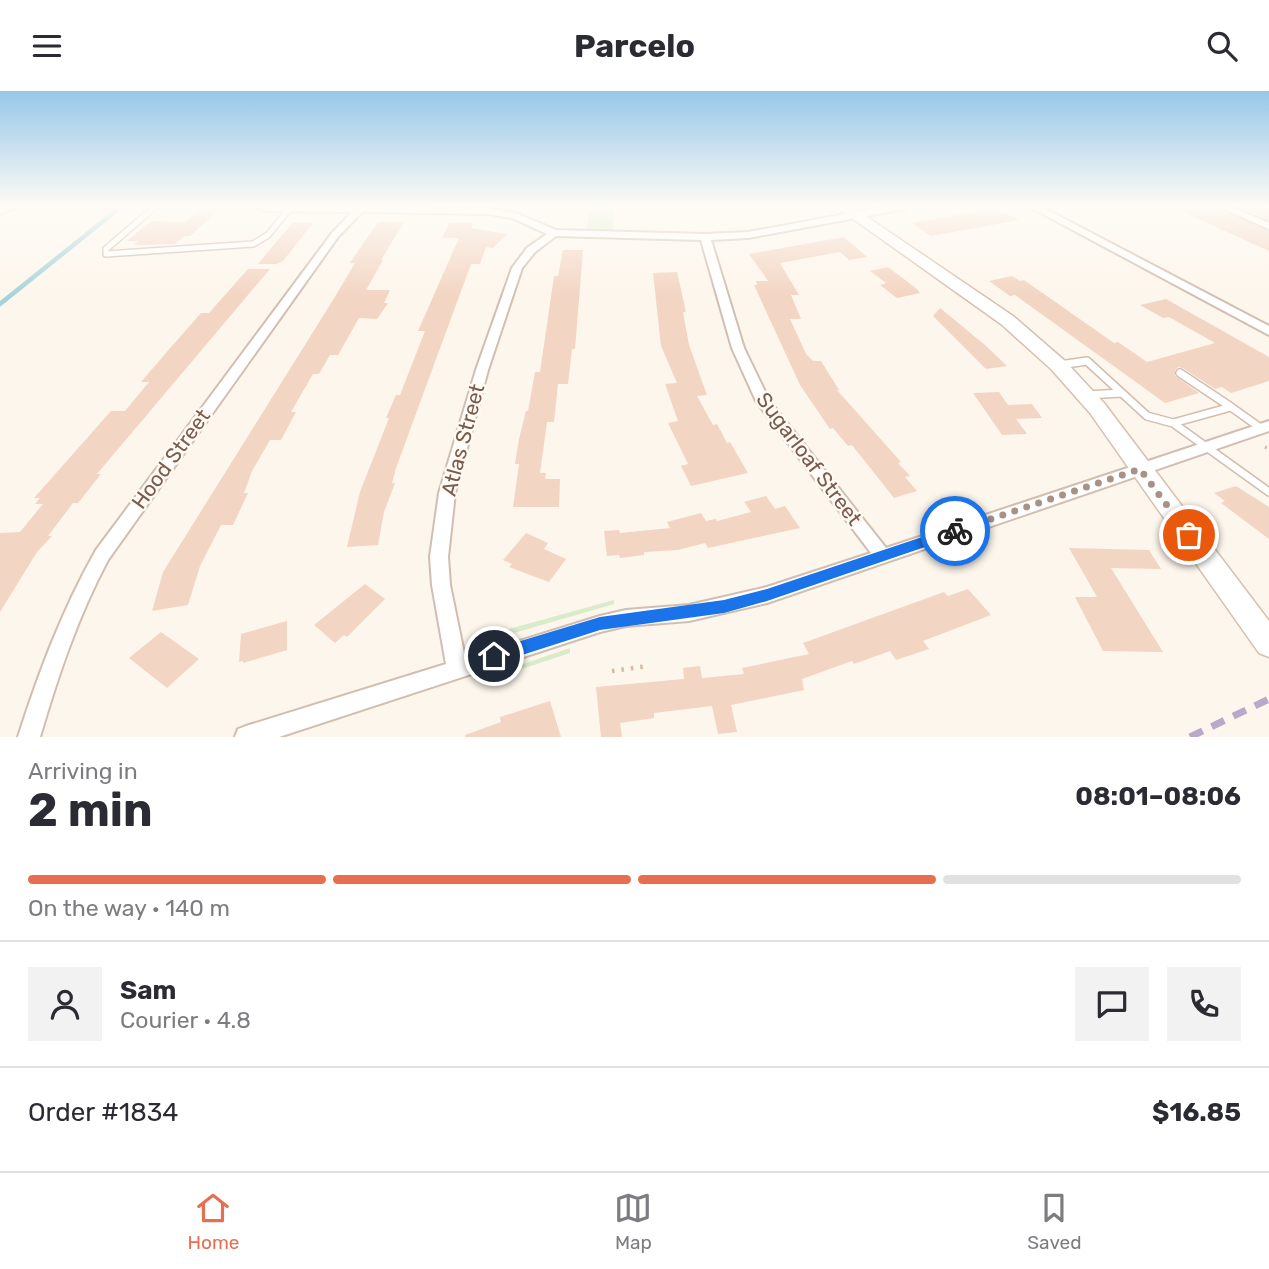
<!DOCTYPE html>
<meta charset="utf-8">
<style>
:root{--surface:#fff;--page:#f2f2f3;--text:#2b2b33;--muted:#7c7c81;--line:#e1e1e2;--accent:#e76f51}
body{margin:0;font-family:Rubik,sans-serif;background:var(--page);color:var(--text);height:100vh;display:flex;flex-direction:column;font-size:26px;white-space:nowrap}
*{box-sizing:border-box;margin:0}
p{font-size:23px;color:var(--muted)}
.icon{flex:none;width:38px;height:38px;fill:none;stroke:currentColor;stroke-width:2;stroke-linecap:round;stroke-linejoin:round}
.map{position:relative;height:646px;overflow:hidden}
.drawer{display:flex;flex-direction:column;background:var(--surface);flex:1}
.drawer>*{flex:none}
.pin{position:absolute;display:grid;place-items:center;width:60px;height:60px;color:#fff;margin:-30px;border:4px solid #fff;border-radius:50%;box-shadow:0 2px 7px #0007}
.courier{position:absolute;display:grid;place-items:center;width:70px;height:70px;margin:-35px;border:5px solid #1a73e8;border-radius:50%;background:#fff;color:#222;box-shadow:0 2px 9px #0007}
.head em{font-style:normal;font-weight:700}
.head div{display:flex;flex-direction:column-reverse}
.head{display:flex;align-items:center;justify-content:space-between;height:119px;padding:0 28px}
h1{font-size:46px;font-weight:700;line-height:52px}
.bar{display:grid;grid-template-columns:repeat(4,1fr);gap:10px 7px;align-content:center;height:84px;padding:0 28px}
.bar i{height:9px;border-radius:5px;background:var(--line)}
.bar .on{background:var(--accent)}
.bar p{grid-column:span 4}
.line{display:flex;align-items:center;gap:18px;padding:0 28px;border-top:2px solid var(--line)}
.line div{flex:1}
.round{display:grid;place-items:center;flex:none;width:74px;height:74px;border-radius:0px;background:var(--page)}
header{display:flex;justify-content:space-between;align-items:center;height:91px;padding:0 28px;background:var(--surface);font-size:32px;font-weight:700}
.tabs{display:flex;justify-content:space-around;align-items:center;height:98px;border-top:2px solid var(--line);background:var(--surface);font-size:19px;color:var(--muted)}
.tabs a{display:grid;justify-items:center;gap:4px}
.tabs .on{color:var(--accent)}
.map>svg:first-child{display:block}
</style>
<header><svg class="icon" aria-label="menu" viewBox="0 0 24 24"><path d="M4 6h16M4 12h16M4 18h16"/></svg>Parcelo<svg class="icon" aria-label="search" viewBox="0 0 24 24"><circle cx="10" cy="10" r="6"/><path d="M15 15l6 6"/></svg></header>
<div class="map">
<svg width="1269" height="646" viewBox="0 0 1269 646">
<rect width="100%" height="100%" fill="#fdf6ec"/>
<path fill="#d8ecc9" d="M 590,115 L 614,115 L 613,142 L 586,142 Z
M 614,509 L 614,513 L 493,548 L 483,548 L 484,545 Z
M 570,557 L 570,562 L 482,591 L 481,587 Z"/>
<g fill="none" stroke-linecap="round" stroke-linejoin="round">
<path stroke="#a5d3da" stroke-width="4.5" d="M 0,213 L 122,115"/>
</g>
<path fill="#f3d5c3" d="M 203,115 L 218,115 L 220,118 L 190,145 L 184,145 L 175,153 L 134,154 L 139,150 L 127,150 L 151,130 L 185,131 Z
M 1170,115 L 1214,115 L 1269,140 L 1269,160 Z
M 1236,115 L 1269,115 L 1269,129 Z
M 996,117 L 1019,129 L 931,145 L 912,132 Z
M 378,131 L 404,131 L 381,169 L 383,169 L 366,199 L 390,199 L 384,212 L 388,212 L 377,228 L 359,227 L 338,264 L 330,264 L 319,283 L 313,283 L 291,321 L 296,321 L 281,349 L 270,349 L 252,380 L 244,402 L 248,402 L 233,434 L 221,434 L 200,475 L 188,514 L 152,520 L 163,481 L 333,209 L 355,172 L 350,172 Z
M 292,132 L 313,132 L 283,170 L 277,173 L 258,173 Z
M 449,132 L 473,132 L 471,137 L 507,143 L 493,157 L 486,156 L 480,173 L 471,173 L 396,377 L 392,392 L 395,392 L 384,421 L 378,454 L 347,456 L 360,401 L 389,327 L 386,327 L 396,304 L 400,304 L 425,240 L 418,240 L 459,147 L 442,147 Z
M 844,146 L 867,166 L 849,169 L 840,161 L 780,172 L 799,204 L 791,204 L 801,228 L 790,228 L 806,263 L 813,270 L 821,270 L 839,299 L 837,299 L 901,371 L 898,372 L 910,385 L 905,386 L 917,400 L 894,407 L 852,354 L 848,355 L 833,337 L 830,338 L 800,294 L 754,194 L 757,194 L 756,190 L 768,190 L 749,163 Z
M 563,159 L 583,159 L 575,258 L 572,258 L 568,293 L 558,293 L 554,331 L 547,331 L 540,382 L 546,382 L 545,388 L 560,388 L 559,416 L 513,416 L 519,373 L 515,373 L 519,348 L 526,320 L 528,320 L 535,281 L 540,281 L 554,185 L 558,185 Z
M 888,176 L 917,198 L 920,202 L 897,207 L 880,194 L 886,192 L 870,180 Z
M 248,178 L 270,178 L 97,383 L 101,383 L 78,412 L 73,412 L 48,445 L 52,445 L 37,461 L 0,521 L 0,442 L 20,441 L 43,413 L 35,413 L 40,407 L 34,407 L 111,320 L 125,320 L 149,291 L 141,291 L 165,263 L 201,222 L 209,222 Z
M 677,181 L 686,221 L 683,221 L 689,254 L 707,304 L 697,305 L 713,334 L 717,333 L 727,352 L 730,351 L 748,382 L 691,395 L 681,375 L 688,373 L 668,332 L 678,330 L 665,293 L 677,292 L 661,255 L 653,182 Z
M 1012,185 L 1020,190 L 1024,189 L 1114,252 L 1118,251 L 1147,271 L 1215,252 L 1169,226 L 1163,227 L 1140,214 L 1166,208 L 1269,266 L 1269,290 L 1231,302 L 1222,296 L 1215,298 L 1183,277 L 1178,276 L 1175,279 L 1175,285 L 1199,302 L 1165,312 L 1015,204 L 1010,205 L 989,190 Z
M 940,217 L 985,254 L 1007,275 L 986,278 L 933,225 Z
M 999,301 L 1008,314 L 1032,313 L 1042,327 L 1016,328 L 1027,343 L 1002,344 L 973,302 Z
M 1236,395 L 1269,416 L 1269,448 L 1221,412 L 1225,410 L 1214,402 Z
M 766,405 L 775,418 L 785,415 L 800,437 L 708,457 L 705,452 L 678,459 L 644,461 L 644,464 L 620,467 L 619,464 L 607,465 L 604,440 L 619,439 L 620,442 L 670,437 L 667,431 L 701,422 L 706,430 L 716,428 L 717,430 L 751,421 L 744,411 Z
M 526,442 L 548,452 L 544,458 L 566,468 L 549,491 L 509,476 L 512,473 L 503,469 Z
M 1069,457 L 1149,459 L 1161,478 L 1111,477 L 1163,561 L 1103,560 L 1075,506 L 1097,506 Z
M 365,493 L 385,508 L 347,546 L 344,544 L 335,552 L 314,534 Z
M 968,498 L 991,524 L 923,550 L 929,558 L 896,569 L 890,560 L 854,573 L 852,570 L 802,588 L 804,599 L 731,614 L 737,641 L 718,643 L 712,615 L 654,622 L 654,627 L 620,632 L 622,646 L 601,646 L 596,596 L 684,588 L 683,577 L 700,575 L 702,587 L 744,583 L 742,577 L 809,563 L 803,552 L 944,501 L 948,505 Z
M 287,530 L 287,559 L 243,572 L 243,570 L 239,571 L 241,543 Z
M 161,541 L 199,568 L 167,597 L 129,567 Z
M 550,610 L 561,646 L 465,646 L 465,644 L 501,631 L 500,626 Z"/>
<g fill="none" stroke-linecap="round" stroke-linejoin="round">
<defs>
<path id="lane-far1" d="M 156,115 L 106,158 L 106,163 L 253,153 L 268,144 L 290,117"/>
<path id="lane" d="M 1059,274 L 1087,270 L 1147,325 L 1173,332 L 1231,316 L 1180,282
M 1087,304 L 1121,302
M 1231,316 L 1262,338
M 1173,332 L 1269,401"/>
<path id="street" d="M 6,115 L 20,115 L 0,123 L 0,117 Z
M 261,115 L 488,117 L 518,123 L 556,139 L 705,143 L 748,141 L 889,115 L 909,115 L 904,118 L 748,147 L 711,149 L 744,257 L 769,309 L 886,457 L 1269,330 L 1269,340 L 767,512 L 689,530 L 626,535 L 600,541 L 279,646 L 235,646 L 238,638 L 246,635 L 446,573 L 432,494 L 430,466 L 439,402 L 476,279 L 512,177 L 527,157 L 547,143 L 512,127 L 488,123 L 362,121 L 338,146 L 108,469 C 78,525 58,585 40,646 L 18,646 C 39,581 62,519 96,459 L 332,142 L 352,121 L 264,120 L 259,117 ZM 556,145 L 701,149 L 732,257 L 756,310 L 871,462 L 767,496 L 689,514 L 626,519 L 600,525 L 465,567 L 450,494 L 448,466 L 455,402 L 488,279 L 522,177 L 535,161 Z
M 1028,115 L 1040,115 L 1269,235 L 1269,244 Z
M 1216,115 L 1229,115 L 1269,132 L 1269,138 Z"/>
<path id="secondary" d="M 835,115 L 851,115 L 1013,225 L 1065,270 L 1104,312 L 1269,530 L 1269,566 L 1259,562 L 1090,322 L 1051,278 L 1001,233 Z"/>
</defs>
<use href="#lane-far1" stroke="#d1beb0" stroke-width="8"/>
<use href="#lane" stroke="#d1beb0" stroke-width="10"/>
<use href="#street" stroke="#d1beb0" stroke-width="4"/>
<use href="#secondary" stroke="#d6c0b0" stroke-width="3"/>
<path stroke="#d9b8a5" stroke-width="2.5" stroke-dasharray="2 4.5" stroke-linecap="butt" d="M 802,116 L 817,115"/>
<path stroke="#d9b8a5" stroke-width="3.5" stroke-dasharray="2 5" stroke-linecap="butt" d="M 1265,356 L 1269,358"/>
<path stroke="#d9b8a5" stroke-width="4.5" stroke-dasharray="2.5 7" stroke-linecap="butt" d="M 612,580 L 648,575"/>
<use href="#lane-far1" stroke="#fff" stroke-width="5"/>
<use href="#lane" stroke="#fff" stroke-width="7"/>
<use href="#street" fill="#fff" fill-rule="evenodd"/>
<use href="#secondary" fill="#fff" fill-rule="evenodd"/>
<path stroke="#b9a8c9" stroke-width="7" stroke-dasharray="14 10" stroke-linecap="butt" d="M 1190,646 L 1269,608"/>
</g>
<linearGradient id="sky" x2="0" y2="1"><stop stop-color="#97c7e8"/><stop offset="0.56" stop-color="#fefbf6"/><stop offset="1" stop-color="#fefbf6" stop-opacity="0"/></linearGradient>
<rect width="1269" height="205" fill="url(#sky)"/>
<path fill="#1a73e8" d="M 955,435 L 960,437 L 960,444 L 767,510 L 724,522 L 600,539 L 494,573 L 489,570 L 486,565 L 489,560 L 494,558 L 600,526 L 724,509 L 767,498 Z"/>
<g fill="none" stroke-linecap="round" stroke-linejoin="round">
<path stroke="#a89285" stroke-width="7" stroke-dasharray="0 12.6" d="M 955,440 L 1140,378 L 1189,444"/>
</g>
<g text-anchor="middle" stroke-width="5" stroke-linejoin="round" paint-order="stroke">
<g font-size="21" fill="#7a5c4d" stroke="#fffaf3">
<text transform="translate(463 349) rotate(-75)" y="7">Atlas Street</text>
<text transform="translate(171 368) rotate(-54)" y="7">Hood Street</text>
<text transform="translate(809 368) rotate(53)" y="7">Sugarloaf Street</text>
</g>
</g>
</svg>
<div class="pin" style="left:1189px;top:444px;background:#ea580c"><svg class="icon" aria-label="bag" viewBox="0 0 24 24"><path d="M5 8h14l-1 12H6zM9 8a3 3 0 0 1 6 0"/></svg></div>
<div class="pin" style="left:494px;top:565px;background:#1f2937"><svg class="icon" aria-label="home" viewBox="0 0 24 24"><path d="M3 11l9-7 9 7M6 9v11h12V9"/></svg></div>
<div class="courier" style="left:955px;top:440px"><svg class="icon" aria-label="bike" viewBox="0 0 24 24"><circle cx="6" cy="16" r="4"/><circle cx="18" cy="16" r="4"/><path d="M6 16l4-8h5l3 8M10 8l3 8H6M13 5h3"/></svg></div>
</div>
<section class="drawer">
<div class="head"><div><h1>2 min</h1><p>Arriving in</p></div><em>08:01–08:06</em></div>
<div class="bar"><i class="on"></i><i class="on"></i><i class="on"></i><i></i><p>On the way · 140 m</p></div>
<div class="line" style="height:126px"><a class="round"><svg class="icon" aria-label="person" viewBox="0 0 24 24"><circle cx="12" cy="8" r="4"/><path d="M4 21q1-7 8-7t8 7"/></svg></a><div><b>Sam</b><p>Courier · 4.8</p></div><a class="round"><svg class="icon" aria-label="chat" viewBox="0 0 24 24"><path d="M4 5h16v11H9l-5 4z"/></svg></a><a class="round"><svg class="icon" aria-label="phone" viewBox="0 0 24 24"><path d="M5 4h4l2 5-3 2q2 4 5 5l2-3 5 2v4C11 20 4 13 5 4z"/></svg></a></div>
<div class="line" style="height:91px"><div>Order #1834</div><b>$16.85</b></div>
</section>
<nav class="tabs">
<a class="on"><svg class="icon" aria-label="home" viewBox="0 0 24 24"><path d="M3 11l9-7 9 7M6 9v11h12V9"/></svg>Home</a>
<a><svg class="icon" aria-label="map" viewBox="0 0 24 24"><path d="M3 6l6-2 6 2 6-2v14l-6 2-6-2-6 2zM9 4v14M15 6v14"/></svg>Map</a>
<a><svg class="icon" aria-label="saved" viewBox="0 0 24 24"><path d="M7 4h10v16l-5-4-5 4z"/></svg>Saved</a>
</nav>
